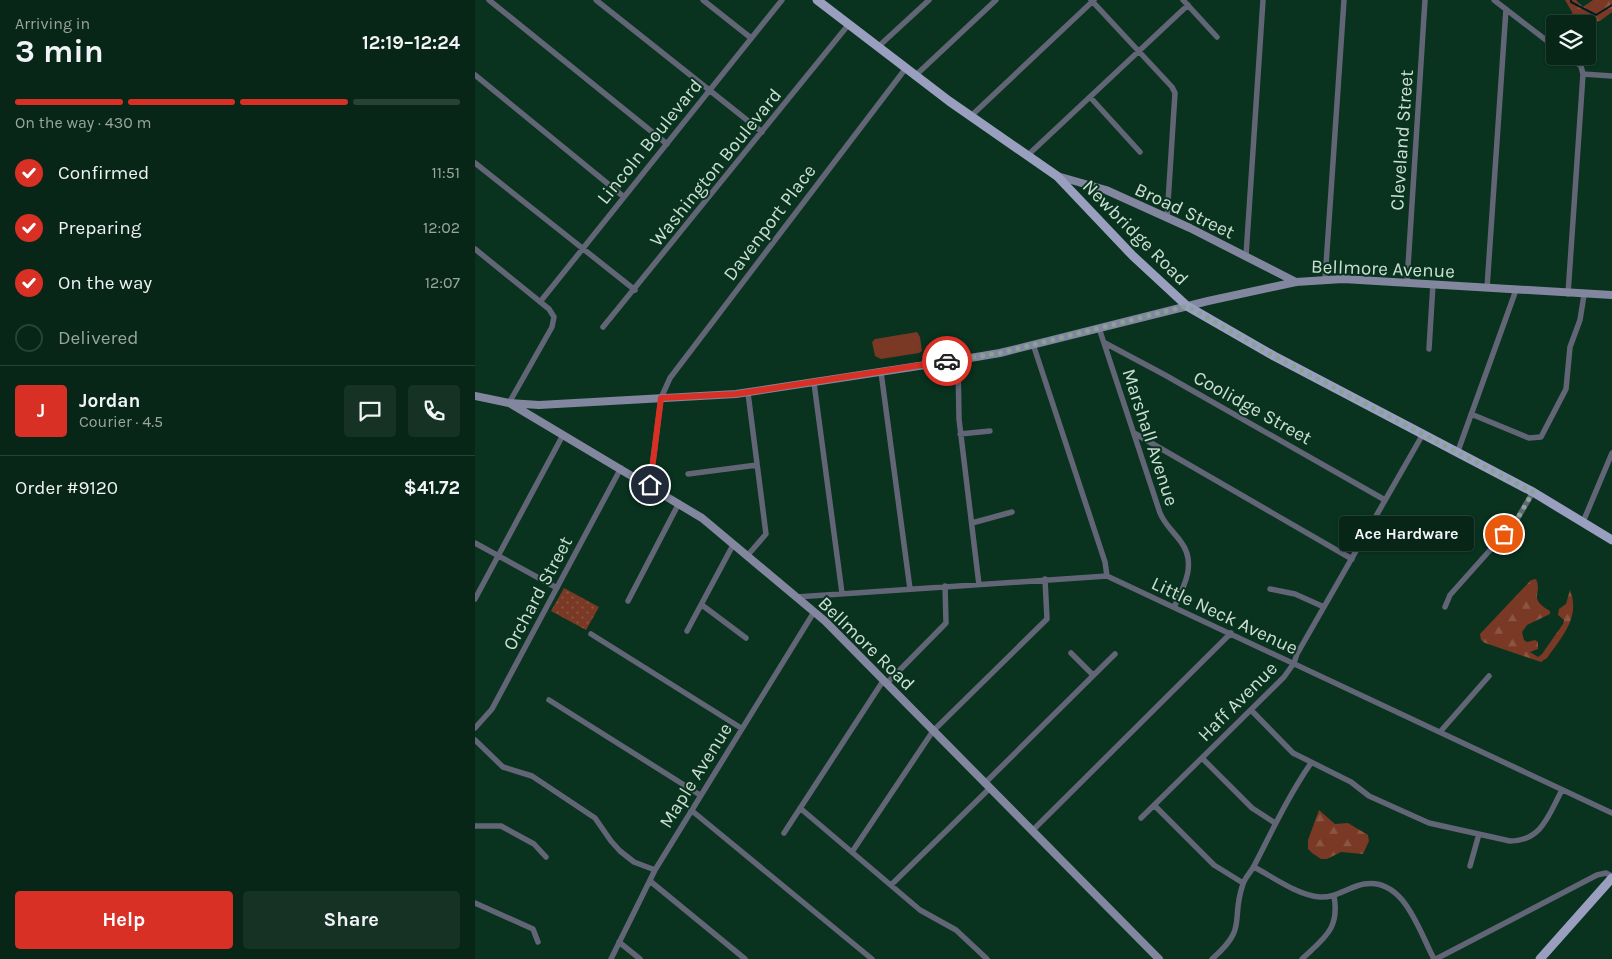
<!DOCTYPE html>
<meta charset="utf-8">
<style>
:root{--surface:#072617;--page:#153224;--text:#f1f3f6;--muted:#98a5a1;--line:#284336;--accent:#d93025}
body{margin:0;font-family:Karla,sans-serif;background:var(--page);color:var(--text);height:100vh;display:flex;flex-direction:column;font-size:19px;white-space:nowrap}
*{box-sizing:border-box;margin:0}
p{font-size:16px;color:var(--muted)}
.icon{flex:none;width:28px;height:28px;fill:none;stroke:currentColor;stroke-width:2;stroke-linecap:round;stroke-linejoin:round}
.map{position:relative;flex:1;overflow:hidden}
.sheet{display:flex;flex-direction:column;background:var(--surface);width:475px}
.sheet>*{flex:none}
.buttons{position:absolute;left:1071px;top:15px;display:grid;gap:10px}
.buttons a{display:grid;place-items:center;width:50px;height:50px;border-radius:5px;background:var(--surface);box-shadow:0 1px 4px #0004,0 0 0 1px var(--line);font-size:25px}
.pin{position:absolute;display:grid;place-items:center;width:42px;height:42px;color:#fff;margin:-21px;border:2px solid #fff;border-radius:50%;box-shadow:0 1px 5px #0007}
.courier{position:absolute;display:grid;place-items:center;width:50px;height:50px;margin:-25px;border:4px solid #d93025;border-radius:50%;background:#fff;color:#222;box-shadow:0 1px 6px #0007}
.bubble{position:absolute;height:35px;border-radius:5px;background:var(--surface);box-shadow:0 1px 4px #0004,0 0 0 1px var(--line);font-size:16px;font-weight:700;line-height:35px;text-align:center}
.headline em{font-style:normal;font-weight:700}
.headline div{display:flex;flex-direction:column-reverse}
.headline{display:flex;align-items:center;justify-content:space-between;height:85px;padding:0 15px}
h1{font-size:32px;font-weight:700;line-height:38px}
.bar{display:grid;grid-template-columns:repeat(4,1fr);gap:8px 5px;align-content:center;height:60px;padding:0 15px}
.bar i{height:6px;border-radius:4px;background:var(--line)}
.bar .active{background:var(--accent)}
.bar p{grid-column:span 4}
.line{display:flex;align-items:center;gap:12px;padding:0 15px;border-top:1px solid var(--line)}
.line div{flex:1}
.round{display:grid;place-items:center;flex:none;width:52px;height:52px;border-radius:5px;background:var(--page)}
ol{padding:0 15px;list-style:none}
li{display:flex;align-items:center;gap:15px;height:55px}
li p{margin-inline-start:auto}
li .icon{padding:5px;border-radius:50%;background:var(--accent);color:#fff;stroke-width:4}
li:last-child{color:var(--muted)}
li i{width:28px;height:28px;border:2px solid var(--line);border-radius:50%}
.action{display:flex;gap:10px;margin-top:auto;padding:10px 15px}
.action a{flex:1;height:58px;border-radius:5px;background:var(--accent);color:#fff;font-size:20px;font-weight:700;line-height:58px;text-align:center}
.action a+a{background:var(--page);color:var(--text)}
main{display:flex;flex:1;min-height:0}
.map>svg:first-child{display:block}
</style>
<main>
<section class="sheet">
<div class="headline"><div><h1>3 min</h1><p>Arriving in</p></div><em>12:19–12:24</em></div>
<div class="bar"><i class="active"></i><i class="active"></i><i class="active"></i><i></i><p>On the way · 430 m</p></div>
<ol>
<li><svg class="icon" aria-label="check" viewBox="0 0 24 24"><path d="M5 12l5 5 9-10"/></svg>Confirmed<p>11:51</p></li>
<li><svg class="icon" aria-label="check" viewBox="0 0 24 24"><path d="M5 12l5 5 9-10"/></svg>Preparing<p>12:02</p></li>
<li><svg class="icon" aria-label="check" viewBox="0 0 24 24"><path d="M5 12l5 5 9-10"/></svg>On the way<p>12:07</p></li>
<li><i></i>Delivered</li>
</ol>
<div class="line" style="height:90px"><b class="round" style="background:var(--accent);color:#fff">J</b><div><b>Jordan</b><p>Courier · 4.5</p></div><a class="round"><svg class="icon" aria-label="chat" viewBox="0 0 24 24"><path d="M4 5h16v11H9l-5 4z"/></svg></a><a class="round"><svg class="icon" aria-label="phone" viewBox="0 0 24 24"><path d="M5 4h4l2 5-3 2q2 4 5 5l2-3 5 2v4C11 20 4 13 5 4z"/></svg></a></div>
<div class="line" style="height:65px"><div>Order #9120</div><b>$41.72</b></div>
<div class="action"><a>Help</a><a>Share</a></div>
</section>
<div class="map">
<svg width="1137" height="959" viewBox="0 0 1137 959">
<defs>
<pattern id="grass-dots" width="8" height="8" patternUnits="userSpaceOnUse" patternTransform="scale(1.25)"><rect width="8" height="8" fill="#793925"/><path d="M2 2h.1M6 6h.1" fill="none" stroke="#8b5544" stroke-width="1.8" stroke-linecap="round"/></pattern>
<pattern id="forest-firs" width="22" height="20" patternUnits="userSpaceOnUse" patternTransform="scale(1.25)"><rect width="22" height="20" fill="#793925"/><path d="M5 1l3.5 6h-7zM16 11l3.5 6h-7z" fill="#8b5544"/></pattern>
</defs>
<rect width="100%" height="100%" fill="#09321f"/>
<path fill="url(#grass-dots)" d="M 89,588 L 124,607 L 111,630 L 76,611 Z"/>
<path fill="url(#forest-firs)" d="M 1090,0 L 1101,0 L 1108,7 L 1118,0 L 1137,0 L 1137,12 L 1125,21 L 1106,24 L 1105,18 L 1098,22 L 1097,12 Z
M 1061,579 C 1068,594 1052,598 1075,611 L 1075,614 L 1052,625 L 1047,632 L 1049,640 L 1052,642 L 1060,640 L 1063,642 L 1063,649 L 1055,652 L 1063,657 L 1067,654 L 1088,624 L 1089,620 L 1083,615 L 1084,609 L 1091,604 L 1095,590 C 1106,617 1086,638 1072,658 L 1066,662 L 1010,643 L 1006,640 L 1005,634 L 1056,580 Z
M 844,810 L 860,824 L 873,823 L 893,835 L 894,841 L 888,854 L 866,852 L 852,859 L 846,859 L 837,853 L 833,849 L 833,840 Z"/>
<path fill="#793925" d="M 442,332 L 445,337 L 447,351 L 444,353 L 406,359 L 400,356 L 397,342 L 400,339 Z"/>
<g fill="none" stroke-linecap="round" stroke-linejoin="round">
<path stroke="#061b21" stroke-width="2" d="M 1096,0 L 1096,2 L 1121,15 L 1137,5"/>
<path stroke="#626575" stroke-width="5.5" d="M 14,0 L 192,144
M 121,0 L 287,132
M 228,0 L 276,38
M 616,0 L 697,87 L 700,93 L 692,218
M 708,0 L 742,37
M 1019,0 L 1080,47
M 404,46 L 454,0
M 1093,56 L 1106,66 L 1108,74 L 1093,294
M 1108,74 L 1137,76
M 0,75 L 149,197
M 441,75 L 521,0
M 615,97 L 665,152
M 496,116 L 619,0
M 553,155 L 713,5
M 0,163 L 160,290
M 0,249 L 74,309 L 79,317 L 77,327 L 34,403
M 771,256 L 788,0
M 850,280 L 869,0
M 932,282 L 950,0
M 1012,288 L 1031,9
M 65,302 L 307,0
M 128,327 L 374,24
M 624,328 L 685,513 C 690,525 699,532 706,542 C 722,563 709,587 699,607
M 630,343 L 690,375 L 910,500
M 558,344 L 630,562 L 632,576
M 954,349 L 958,284
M 483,360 L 484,419 L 504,585
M 406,372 L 435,589
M 339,383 L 367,593
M 996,414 L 1054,438 L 1066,437 L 1091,389 L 1095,347 L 1105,320 L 1109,295
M 659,433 L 877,559
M 485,434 L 515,431
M 983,451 L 1041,290
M 213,474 L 282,465
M 175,485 L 186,398 L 195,378 L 431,68
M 1108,522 L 1137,453
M 497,523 L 537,512
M 0,543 L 82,588
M 272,556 L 291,534 L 273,393
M 795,589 L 820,594 L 849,607
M 321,597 L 632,576 L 1137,813
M 0,599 L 88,435
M 153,601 L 204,503
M 227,605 L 271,638
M 970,607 L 975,595 L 1041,521 L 1058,492
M 212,631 L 258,545
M 116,634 L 266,728
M 596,653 L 618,675
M 411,684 L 471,623 L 470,586
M 74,700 L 225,795
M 776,710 L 818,753 L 876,782 L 894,796 L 954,823 L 1035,841 C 1067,841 1074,814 1087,790
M 0,728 L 17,709 L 146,468
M 965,732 L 1014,676
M 0,740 L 28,767 L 57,776 L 120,818 L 136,841 L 145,851 L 159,862 L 180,870
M 727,758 L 777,808 L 800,823
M 510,783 L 640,654
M 679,805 L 739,865 L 768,883
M 325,808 L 445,910 L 481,930 L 512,959
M 216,810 L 397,959
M 666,818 L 809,677 L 819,663 L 822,654 L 948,434
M 0,826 L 26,826 L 59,844 L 71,857
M 557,831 L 756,633
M 309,833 L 408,681
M 377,852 L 458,731 L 572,619 L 570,579
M 995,866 L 1004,834
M 779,867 C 798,877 822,895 845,897 C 861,898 873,887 889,884 C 929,877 944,931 959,959
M 175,881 L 270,959
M 416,885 L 515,788
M 0,903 L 58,929 L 63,942
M 144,942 L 165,959
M 136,959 L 180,870 L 339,612
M 737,959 C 774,927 755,921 768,884 C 770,877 777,871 780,864 C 798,829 814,795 836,763
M 827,959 C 849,938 865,929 859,896
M 961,959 L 1122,875 L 1131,873 L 1137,876"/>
<path stroke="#82869f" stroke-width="8" d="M 582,176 L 631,190 L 715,228 L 821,282
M 0,396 L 34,403 L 64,405 L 261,394 L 483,360 L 525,353 L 733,301 L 821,282 L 868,279 L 1137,295
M 36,404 L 227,518 L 350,621 L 684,959"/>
<path stroke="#9a9fc0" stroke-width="9" d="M 342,0 L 474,101 L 582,176 L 658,256 L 712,306 L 799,356 L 1058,492 L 1137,540
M 1065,959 L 1137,878"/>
</g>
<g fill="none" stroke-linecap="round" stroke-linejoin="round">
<path stroke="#87a394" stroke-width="5" stroke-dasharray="0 9" d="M 472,361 L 525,353 L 712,306 L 799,356 L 1058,492 L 1041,521 L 1029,534"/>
<path stroke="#d93025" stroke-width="6" d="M 175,485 L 186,398 L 261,394 L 472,361"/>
</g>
<g text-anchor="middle" stroke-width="4" stroke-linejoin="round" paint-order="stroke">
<g font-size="19" fill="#cbe0d3" stroke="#09321f">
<text transform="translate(926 140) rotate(-86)" y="7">Cleveland Street</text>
<text transform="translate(174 141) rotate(-51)" y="7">Lincoln Boulevard</text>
<text transform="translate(240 167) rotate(-51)" y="7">Washington Boulevard</text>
<text transform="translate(710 210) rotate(25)" y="7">Broad Street</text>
<text transform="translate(294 222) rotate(-53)" y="7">Davenport Place</text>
<text transform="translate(661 232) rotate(45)" y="7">Newbridge Road</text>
<text transform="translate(908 268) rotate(2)" y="7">Bellmore Avenue</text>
<text transform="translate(778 407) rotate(29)" y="7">Coolidge Street</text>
<text transform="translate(676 437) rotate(72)" y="7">Marshall Avenue</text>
<text transform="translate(62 593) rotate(-62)" y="7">Orchard Street</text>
<text transform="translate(750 615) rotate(25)" y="7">Little Neck Avenue</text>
<text transform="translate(392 643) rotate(44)" y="7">Bellmore Road</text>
<text transform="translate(762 701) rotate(-45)" y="7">Haff Avenue</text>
<text transform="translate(220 775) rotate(-58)" y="7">Maple Avenue</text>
</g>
</g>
</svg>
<div class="buttons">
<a><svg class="icon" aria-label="layers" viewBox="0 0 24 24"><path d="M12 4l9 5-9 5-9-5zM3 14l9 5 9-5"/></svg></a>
</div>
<div class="pin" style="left:1029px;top:534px;background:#ea580c"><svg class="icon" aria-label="bag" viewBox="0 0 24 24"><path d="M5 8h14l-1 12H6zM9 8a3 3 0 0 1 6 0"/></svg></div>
<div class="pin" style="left:175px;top:485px;background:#1f2937"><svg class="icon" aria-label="home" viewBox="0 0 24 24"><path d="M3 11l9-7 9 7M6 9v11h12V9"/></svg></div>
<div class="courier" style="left:472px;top:361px"><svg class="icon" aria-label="car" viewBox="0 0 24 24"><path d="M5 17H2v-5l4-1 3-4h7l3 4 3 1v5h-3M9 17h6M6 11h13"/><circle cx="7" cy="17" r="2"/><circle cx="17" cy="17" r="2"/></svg></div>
<div class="bubble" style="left:864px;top:516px;width:135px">Ace Hardware</div>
</div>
</main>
